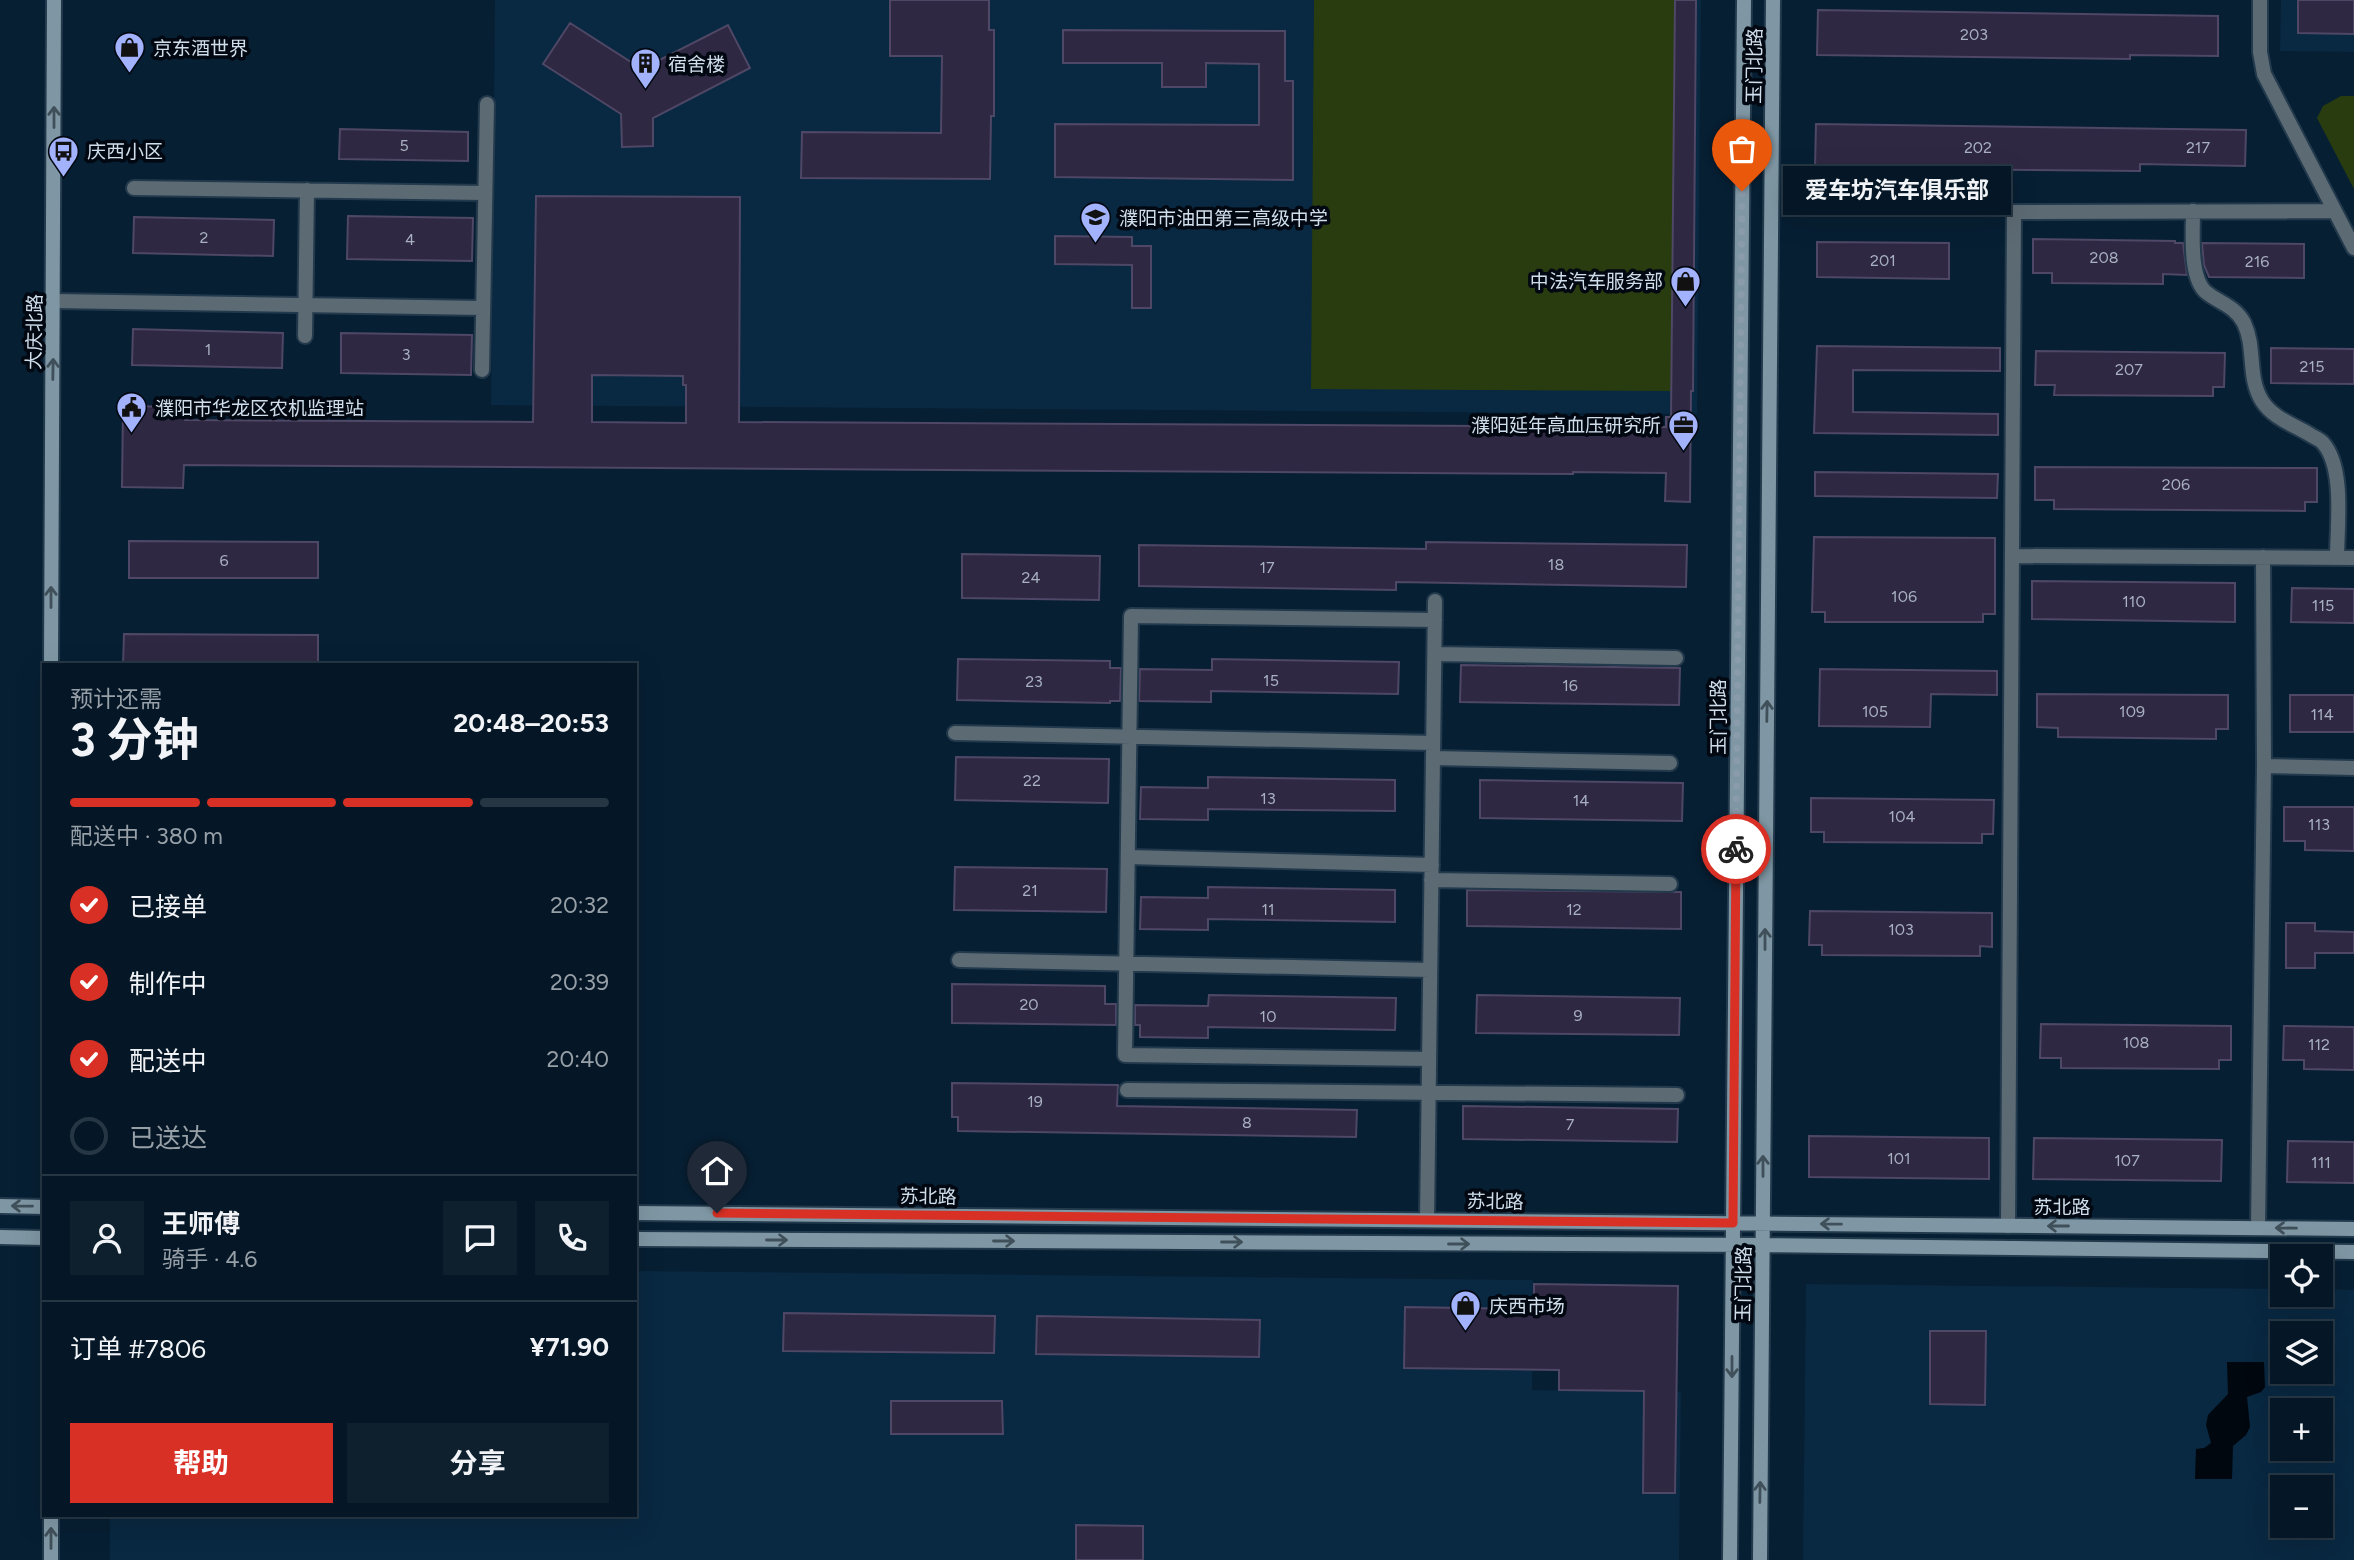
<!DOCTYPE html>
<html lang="zh">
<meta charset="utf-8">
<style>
:root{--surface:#051726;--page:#0e202e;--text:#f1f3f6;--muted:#979fa7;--line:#263643;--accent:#d93025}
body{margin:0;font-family:Figtree,"Noto Sans SC",sans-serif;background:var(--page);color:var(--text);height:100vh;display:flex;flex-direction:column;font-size:26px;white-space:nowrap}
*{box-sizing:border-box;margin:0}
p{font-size:23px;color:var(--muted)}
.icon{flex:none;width:38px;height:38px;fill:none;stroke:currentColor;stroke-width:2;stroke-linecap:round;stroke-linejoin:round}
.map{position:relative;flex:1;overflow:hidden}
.panel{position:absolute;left:42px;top:663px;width:595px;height:854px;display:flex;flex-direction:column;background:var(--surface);border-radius:0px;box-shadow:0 7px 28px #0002,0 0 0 2px var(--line)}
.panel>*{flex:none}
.buttons{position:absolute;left:2270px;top:1244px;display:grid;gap:14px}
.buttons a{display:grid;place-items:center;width:63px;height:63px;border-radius:0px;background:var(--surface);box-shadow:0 7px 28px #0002,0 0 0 2px var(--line);font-size:35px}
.pin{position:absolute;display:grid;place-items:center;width:60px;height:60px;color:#fff;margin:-72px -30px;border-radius:50% 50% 50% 0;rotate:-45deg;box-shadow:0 0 7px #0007}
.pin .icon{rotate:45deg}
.courier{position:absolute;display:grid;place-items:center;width:70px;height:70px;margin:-35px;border:5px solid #d93025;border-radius:50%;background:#fff;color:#222;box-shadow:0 2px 9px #0007}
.bubble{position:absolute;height:49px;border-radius:0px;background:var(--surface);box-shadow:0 7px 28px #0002,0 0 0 2px var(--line);font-size:23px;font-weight:700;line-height:49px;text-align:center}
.headline em{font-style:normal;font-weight:700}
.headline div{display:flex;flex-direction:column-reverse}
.headline{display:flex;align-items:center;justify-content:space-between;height:119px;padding:0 28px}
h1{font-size:46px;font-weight:700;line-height:52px}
.bar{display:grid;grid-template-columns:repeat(4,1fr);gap:10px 7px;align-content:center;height:84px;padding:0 28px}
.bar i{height:9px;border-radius:5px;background:var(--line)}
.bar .selected{background:var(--accent)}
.bar p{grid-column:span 4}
.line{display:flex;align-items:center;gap:18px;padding:0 28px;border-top:2px solid var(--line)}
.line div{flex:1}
.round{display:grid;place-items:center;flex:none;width:74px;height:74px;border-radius:0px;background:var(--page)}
ol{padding:0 28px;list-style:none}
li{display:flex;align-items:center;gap:21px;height:77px}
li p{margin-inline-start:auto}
li .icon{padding:7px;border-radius:50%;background:var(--accent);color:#fff;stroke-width:4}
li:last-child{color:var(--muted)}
li i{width:38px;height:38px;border:4px solid var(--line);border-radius:50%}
.action{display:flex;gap:14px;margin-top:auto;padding:14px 28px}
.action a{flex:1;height:80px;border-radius:0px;background:var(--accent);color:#fff;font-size:28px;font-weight:700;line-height:80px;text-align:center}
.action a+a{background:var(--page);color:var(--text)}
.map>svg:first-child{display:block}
</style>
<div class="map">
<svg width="2354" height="1560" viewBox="0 0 2354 1560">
<rect width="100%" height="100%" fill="#071f33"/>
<path fill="#092841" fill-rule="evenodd" d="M 495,0 L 1701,0 L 1697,414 L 491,405 Z
M 2281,0 L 2354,0 L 2354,52 L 2280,51 Z
M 635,1271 L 1533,1280 L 1532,1390 L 1681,1392 L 1679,1560 L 110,1560 L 110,1516 L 635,1516 Z
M 1806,1284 L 2282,1289 L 2282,1295 L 2320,1295 L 2321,1289 L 2354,1290 L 2354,1560 L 1803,1560 ZM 2282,1334 L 2320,1334 L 2320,1372 L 2282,1372 ZM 2282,1410 L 2320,1410 L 2320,1449 L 2282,1449 ZM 2282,1488 L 2320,1488 L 2320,1526 L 2282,1526 Z"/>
<path fill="#293c0f" d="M 1314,0 L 1675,0 L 1672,391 L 1311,389 Z
M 2341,96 L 2354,96 L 2354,189 L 2317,118 L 2323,106 Z"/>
<path fill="#00070f" d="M 2227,1362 L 2264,1362 L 2265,1387 L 2261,1392 L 2247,1397 L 2250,1427 L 2246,1435 L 2233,1446 L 2232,1479 L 2195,1479 L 2196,1449 L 2204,1448 L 2211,1443 L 2206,1425 L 2208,1415 L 2228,1394 Z"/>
<path fill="#2f2843" stroke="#4e4765" stroke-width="2" fill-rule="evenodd" d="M 890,0 L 989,0 L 989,30 L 994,30 L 994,116 L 991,116 L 990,179 L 801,178 L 802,132 L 941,133 L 942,56 L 890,56 Z
M 1675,0 L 1696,0 L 1693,391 L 1691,391 L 1690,502 L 1665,501 L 1666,473 L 1573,472 L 1573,474 L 184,465 L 183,488 L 122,487 L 123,406 L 185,407 L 185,420 L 533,422 L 536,196 L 740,197 L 739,422 L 1666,427 L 1666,417 L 1671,417 ZM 592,375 L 683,376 L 683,385 L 686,385 L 686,423 L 592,422 Z
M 2298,0 L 2354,0 L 2354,34 L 2298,33 Z
M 1818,10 L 2218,16 L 2218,56 L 2130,55 L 2130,59 L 1817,55 Z
M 570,23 L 642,69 L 728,25 L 750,68 L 653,118 L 653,146 L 622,147 L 621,114 L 543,64 Z
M 1063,30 L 1285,31 L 1285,81 L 1293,81 L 1293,180 L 1055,177 L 1055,124 L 1259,125 L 1259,64 L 1206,63 L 1206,87 L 1162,87 L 1162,63 L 1063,63 Z
M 1816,124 L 2246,130 L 2245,166 L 2140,164 L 2140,171 L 1815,168 Z
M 340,129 L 468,132 L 468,161 L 339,159 Z
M 348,216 L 473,218 L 472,261 L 347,259 Z
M 134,217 L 274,220 L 273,256 L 133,253 Z
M 1055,236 L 1132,237 L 1132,246 L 1151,246 L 1151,308 L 1132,308 L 1132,265 L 1055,264 Z
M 2033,239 L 2175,241 L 2175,243 L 2183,243 L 2187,275 L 2163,274 L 2163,284 L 2052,283 L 2052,273 L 2033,273 Z
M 1817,242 L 1949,243 L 1949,279 L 1817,277 Z
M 2202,243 L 2304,244 L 2304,278 L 2209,277 L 2204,265 Z
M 133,329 L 283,333 L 282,368 L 132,365 Z
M 341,333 L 472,335 L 471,375 L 341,373 Z
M 1817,346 L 2000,348 L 2000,371 L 1853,370 L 1853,412 L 1998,414 L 1998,435 L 1814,433 Z
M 2271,348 L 2354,349 L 2354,384 L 2271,383 Z
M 2036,351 L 2225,353 L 2224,387 L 2213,387 L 2213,396 L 2054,395 L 2055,385 L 2035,385 Z
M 2035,467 L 2317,468 L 2317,502 L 2305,502 L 2305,511 L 2054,509 L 2054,500 L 2035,500 Z
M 1815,472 L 1998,474 L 1997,498 L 1815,496 Z
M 1814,537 L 1995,538 L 1995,614 L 1983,614 L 1983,622 L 1825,622 L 1825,612 L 1812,612 Z
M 129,541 L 318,542 L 318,578 L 129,578 Z
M 1426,542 L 1687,545 L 1686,587 L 1396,582 L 1396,590 L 1139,586 L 1139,545 L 1426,549 Z
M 962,554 L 1100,556 L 1099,600 L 962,598 Z
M 2032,581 L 2235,583 L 2235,622 L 2032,619 Z
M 2292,588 L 2354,589 L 2354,623 L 2291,622 Z
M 124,634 L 318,635 L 318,665 L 123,665 Z
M 958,659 L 1110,661 L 1110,668 L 1121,668 L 1120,701 L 1110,701 L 1110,703 L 957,700 Z
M 1212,659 L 1399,662 L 1398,694 L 1211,691 L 1211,702 L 1139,701 L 1140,669 L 1212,670 Z
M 1461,665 L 1680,668 L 1679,705 L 1460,702 Z
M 1820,669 L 1997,671 L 1997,695 L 1931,694 L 1930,727 L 1819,726 Z
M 2037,694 L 2228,695 L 2228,729 L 2216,729 L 2216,739 L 2058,737 L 2058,728 L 2037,727 Z
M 2290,695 L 2354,695 L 2354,732 L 2290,732 Z
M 956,757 L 1109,759 L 1108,803 L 955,800 Z
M 1208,777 L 1395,780 L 1395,811 L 1208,809 L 1208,820 L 1140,819 L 1141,787 L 1208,788 Z
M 1480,780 L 1683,783 L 1682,821 L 1480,818 Z
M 1811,798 L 1994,800 L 1993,834 L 1982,834 L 1982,843 L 1824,842 L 1824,832 L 1811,832 Z
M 2284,807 L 2354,807 L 2354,851 L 2305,850 L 2305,841 L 2284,841 Z
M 955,867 L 1107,869 L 1106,912 L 954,910 Z
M 1208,887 L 1395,890 L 1395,922 L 1208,919 L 1208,930 L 1140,929 L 1141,897 L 1208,898 Z
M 1467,890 L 1681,892 L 1681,929 L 1467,926 Z
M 1810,911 L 1992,913 L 1992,947 L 1980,946 L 1980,956 L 1822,955 L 1822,945 L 1809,945 Z
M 2286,923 L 2315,923 L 2315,931 L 2354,932 L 2354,953 L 2315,953 L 2315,968 L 2286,968 Z
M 952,984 L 1105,986 L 1105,1004 L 1116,1004 L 1116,1025 L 952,1023 Z
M 1209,995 L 1396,998 L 1395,1030 L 1208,1027 L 1208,1038 L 1140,1037 L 1140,1025 L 1135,1025 L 1135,1005 L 1208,1006 Z
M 1477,995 L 1680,998 L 1679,1035 L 1476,1033 Z
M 2041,1024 L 2231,1026 L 2231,1060 L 2219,1060 L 2219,1069 L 2061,1068 L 2061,1058 L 2040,1058 Z
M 2284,1026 L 2354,1027 L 2354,1070 L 2304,1069 L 2304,1060 L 2283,1060 Z
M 952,1083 L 1118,1085 L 1117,1106 L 1357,1110 L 1356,1137 L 958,1131 L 958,1117 L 952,1117 Z
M 1463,1106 L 1678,1109 L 1677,1142 L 1463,1139 Z
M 1809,1136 L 1989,1138 L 1989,1179 L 1809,1177 Z
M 2034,1138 L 2222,1140 L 2221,1181 L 2033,1179 Z
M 2288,1141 L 2354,1142 L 2354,1183 L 2287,1182 Z
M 1534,1284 L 1678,1286 L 1675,1493 L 1643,1493 L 1644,1391 L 1559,1390 L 1559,1370 L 1404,1368 L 1405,1307 L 1534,1309 Z
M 784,1313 L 995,1316 L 994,1353 L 783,1351 Z
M 1037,1316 L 1260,1320 L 1259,1357 L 1036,1354 Z
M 1930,1331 L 1986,1331 L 1985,1405 L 1930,1404 Z
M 891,1401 L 1002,1401 L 1003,1434 L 891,1434 Z
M 1076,1525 L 1143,1526 L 1143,1560 L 1076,1560 Z"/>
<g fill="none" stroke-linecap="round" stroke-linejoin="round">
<defs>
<path id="street" d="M 2260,0 L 2260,52 L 2264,74 L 2354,248
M 134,188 L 485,193
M 2193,211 C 2193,234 2189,279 2207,293 C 2220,303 2236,307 2244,323 C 2256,348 2247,377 2262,401 C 2273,418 2292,424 2309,434 C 2313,437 2320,439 2323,443 C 2345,468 2337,526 2337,558
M 54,301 L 483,308
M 305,336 L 307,190
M 482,370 L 487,104
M 2012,556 L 2354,558
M 1435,654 L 1676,658
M 955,733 L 1433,743
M 1433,758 L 1670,763
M 2264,766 L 2354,768
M 1128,857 L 1432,865
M 1431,880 L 1670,884
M 959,960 L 1430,970
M 1429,1059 L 1125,1055 L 1131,616 L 1435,620
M 1127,1090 L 1677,1095
M 1427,1220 L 1435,601
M 2008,1226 L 2014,212 L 2335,211
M 2258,1228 L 2264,766 L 2263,557"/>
<path id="secondary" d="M 51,665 L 54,0
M 0,1206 L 44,1207
M 635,1213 L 2354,1229
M 0,1237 L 44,1238
M 635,1239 L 1763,1245 L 2354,1252
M 51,1516 L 51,1560
M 1730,1560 L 1744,0
M 1760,1560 L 1773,0"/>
</defs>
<use href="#street" stroke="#233a4d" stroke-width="18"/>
<use href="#secondary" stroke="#233a4d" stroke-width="18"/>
<use href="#street" stroke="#5c6a73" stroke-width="14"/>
<use href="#secondary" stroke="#7f97a4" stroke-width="14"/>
</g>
<defs><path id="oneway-shaft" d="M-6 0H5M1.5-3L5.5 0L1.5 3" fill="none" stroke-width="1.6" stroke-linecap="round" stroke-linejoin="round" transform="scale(1.75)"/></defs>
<g stroke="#40505a">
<use href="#oneway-shaft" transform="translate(54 117) rotate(-90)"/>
<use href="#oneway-shaft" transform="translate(53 369) rotate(-89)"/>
<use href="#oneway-shaft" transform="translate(51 597) rotate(-90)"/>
<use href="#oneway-shaft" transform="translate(1767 711) rotate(-89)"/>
<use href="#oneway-shaft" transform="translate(1765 939) rotate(-90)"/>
<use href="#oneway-shaft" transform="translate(1763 1166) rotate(-90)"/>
<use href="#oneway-shaft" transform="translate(22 1206) rotate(-179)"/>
<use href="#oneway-shaft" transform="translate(1831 1224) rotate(-179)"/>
<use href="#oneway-shaft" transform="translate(2058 1226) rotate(-180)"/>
<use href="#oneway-shaft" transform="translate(2286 1228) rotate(-179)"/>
<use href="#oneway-shaft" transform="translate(777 1240)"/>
<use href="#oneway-shaft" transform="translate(1004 1241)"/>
<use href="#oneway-shaft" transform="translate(1232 1242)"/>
<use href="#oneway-shaft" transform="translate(1459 1244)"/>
<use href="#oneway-shaft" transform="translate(1732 1367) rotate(90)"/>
<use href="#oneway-shaft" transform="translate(1760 1492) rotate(-89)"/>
<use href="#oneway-shaft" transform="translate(51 1538) rotate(-90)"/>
</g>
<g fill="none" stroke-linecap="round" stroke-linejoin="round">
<path stroke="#8a9bab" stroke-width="7" stroke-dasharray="0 12.6" d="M 1736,849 L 1742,191"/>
<path stroke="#d93025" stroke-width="9" d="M 717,1213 L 1733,1223 L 1736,849"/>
</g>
<defs>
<symbol id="shop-pin" viewBox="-11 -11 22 30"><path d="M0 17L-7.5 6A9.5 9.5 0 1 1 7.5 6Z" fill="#a3b2fd" stroke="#020811"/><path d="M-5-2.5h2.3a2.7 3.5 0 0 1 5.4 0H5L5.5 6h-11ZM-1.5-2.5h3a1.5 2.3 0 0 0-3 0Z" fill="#111"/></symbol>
<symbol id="building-pin" viewBox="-11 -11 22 30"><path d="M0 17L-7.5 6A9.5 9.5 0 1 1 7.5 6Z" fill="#a3b2fd" stroke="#020811"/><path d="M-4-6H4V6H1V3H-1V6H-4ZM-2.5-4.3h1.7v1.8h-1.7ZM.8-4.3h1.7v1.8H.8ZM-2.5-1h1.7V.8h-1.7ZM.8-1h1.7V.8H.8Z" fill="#111"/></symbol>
<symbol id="bus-pin" viewBox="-11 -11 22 30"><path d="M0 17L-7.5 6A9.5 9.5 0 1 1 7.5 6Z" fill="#a3b2fd" stroke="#020811"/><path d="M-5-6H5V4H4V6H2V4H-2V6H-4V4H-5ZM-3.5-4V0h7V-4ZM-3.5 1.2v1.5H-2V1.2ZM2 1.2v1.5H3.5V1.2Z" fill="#111"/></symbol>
<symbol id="school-pin" viewBox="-11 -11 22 30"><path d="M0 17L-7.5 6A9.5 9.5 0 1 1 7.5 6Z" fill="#a3b2fd" stroke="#020811"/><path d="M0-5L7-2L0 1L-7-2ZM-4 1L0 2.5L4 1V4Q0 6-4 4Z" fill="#111"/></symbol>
<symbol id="civic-pin" viewBox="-11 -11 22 30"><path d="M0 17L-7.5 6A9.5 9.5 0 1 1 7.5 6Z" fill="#a3b2fd" stroke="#020811"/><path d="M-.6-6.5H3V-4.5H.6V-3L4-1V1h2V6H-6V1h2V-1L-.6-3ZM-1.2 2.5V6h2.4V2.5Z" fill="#111"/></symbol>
<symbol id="office-pin" viewBox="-11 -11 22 30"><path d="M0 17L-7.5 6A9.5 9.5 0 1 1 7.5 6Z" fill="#a3b2fd" stroke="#020811"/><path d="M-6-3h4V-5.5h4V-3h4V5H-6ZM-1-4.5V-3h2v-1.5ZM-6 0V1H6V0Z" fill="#111"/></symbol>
</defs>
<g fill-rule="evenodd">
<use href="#shop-pin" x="112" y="30" width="35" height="47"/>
<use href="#building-pin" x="628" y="46" width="35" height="47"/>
<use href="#bus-pin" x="46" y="134" width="35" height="47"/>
<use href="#school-pin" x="1078" y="200" width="35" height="47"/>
<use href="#shop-pin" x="1668" y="264" width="35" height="47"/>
<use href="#civic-pin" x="114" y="390" width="35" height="47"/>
<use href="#office-pin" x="1666" y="408" width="35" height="47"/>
<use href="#shop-pin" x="1448" y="1288" width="35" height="47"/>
</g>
<g text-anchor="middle" stroke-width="7" stroke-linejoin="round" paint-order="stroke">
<g font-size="16" fill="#a8b0c2">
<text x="1974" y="40">203</text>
<text x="404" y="151">5</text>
<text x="1978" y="153">202</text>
<text x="2198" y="153">217</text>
<text x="204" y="243">2</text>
<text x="410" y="245">4</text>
<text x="2104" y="263">208</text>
<text x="1883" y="266">201</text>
<text x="2257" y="267">216</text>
<text x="208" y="355">1</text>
<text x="406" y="360">3</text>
<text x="2312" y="372">215</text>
<text x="2129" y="375">207</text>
<text x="2176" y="490">206</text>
<text x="224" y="566">6</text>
<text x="1556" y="570">18</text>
<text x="1267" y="573">17</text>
<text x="1031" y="583">24</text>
<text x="1904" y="602">106</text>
<text x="2134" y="607">110</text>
<text x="2323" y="611">115</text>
<text x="1271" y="686">15</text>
<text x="1034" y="687">23</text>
<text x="1570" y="691">16</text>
<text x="1875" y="717">105</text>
<text x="2132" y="717">109</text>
<text x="2322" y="720">114</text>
<text x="1032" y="786">22</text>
<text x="1268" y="804">13</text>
<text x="1581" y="806">14</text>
<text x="1902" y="822">104</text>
<text x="2319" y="830">113</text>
<text x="1030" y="896">21</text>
<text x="1268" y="915">11</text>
<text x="1574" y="915">12</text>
<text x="1901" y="935">103</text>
<text x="1029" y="1010">20</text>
<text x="1578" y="1021">9</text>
<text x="1268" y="1022">10</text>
<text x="2136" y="1048">108</text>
<text x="2319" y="1050">112</text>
<text x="1035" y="1107">19</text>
<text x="1247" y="1128">8</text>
<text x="1570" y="1130">7</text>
<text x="1899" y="1164">101</text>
<text x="2127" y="1166">107</text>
<text x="2321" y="1168">111</text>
</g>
<g font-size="19" fill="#d0deec" stroke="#020811" text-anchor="start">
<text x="153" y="55">京东酒世界</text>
<text x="668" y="71">宿舍楼</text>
<text x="87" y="158">庆西小区</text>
<text x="1119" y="225">濮阳市油田第三高级中学</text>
<text x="1663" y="288" text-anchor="end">中法汽车服务部</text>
<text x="155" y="415">濮阳市华龙区农机监理站</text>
<text x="1661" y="432" text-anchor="end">濮阳延年高血压研究所</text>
<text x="1489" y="1313">庆西市场</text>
</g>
<g font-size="19" fill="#d0deec" stroke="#020811">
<text transform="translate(1754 66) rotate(-89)" y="7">玉门北路</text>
<text transform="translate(34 332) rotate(-89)" y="7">大庆北路</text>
<text transform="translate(1718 717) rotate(-90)" y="7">玉门北路</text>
<text transform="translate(928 1196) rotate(1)" y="7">苏北路</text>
<text transform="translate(1495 1201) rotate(1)" y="7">苏北路</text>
<text x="2062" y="1214">苏北路</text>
<text transform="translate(1743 1284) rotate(-89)" y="7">玉门北路</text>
</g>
</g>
</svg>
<div class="buttons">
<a><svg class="icon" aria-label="locate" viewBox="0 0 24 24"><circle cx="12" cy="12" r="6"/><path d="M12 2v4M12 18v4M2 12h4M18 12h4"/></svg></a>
<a><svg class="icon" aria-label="layers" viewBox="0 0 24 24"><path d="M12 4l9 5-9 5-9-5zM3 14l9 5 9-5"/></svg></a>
<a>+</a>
<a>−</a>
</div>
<div class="pin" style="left:1742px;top:191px;background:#ea580c"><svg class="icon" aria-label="bag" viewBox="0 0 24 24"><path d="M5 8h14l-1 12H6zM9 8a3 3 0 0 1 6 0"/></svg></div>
<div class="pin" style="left:717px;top:1213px;background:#1f2937"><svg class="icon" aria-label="home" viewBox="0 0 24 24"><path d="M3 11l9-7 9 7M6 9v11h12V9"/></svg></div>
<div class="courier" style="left:1736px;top:849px"><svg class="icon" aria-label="bike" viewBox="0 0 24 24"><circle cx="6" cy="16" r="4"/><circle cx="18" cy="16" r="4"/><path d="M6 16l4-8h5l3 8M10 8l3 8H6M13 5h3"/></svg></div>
<div class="bubble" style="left:1783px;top:166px;width:228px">爱车坊汽车俱乐部</div>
<section class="panel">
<div class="headline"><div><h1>3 分钟</h1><p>预计还需</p></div><em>20:48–20:53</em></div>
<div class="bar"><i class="selected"></i><i class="selected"></i><i class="selected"></i><i></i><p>配送中 · 380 m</p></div>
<ol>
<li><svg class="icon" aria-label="check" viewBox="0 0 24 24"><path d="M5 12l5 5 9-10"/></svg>已接单<p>20:32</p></li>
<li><svg class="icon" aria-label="check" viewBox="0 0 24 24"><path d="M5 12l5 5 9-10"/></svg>制作中<p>20:39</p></li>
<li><svg class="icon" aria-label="check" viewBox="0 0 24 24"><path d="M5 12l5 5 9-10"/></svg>配送中<p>20:40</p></li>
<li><i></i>已送达</li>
</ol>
<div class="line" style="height:126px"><a class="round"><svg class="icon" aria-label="person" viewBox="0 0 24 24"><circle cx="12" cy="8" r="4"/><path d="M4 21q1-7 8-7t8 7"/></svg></a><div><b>王师傅</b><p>骑手 · 4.6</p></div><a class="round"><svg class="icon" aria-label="chat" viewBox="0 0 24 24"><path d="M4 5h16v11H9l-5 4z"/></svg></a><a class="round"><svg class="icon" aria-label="phone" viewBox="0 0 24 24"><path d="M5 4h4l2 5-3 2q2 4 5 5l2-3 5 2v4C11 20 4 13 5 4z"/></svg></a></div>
<div class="line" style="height:91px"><div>订单 #7806</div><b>¥71.90</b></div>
<div class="action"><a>帮助</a><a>分享</a></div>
</section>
</div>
